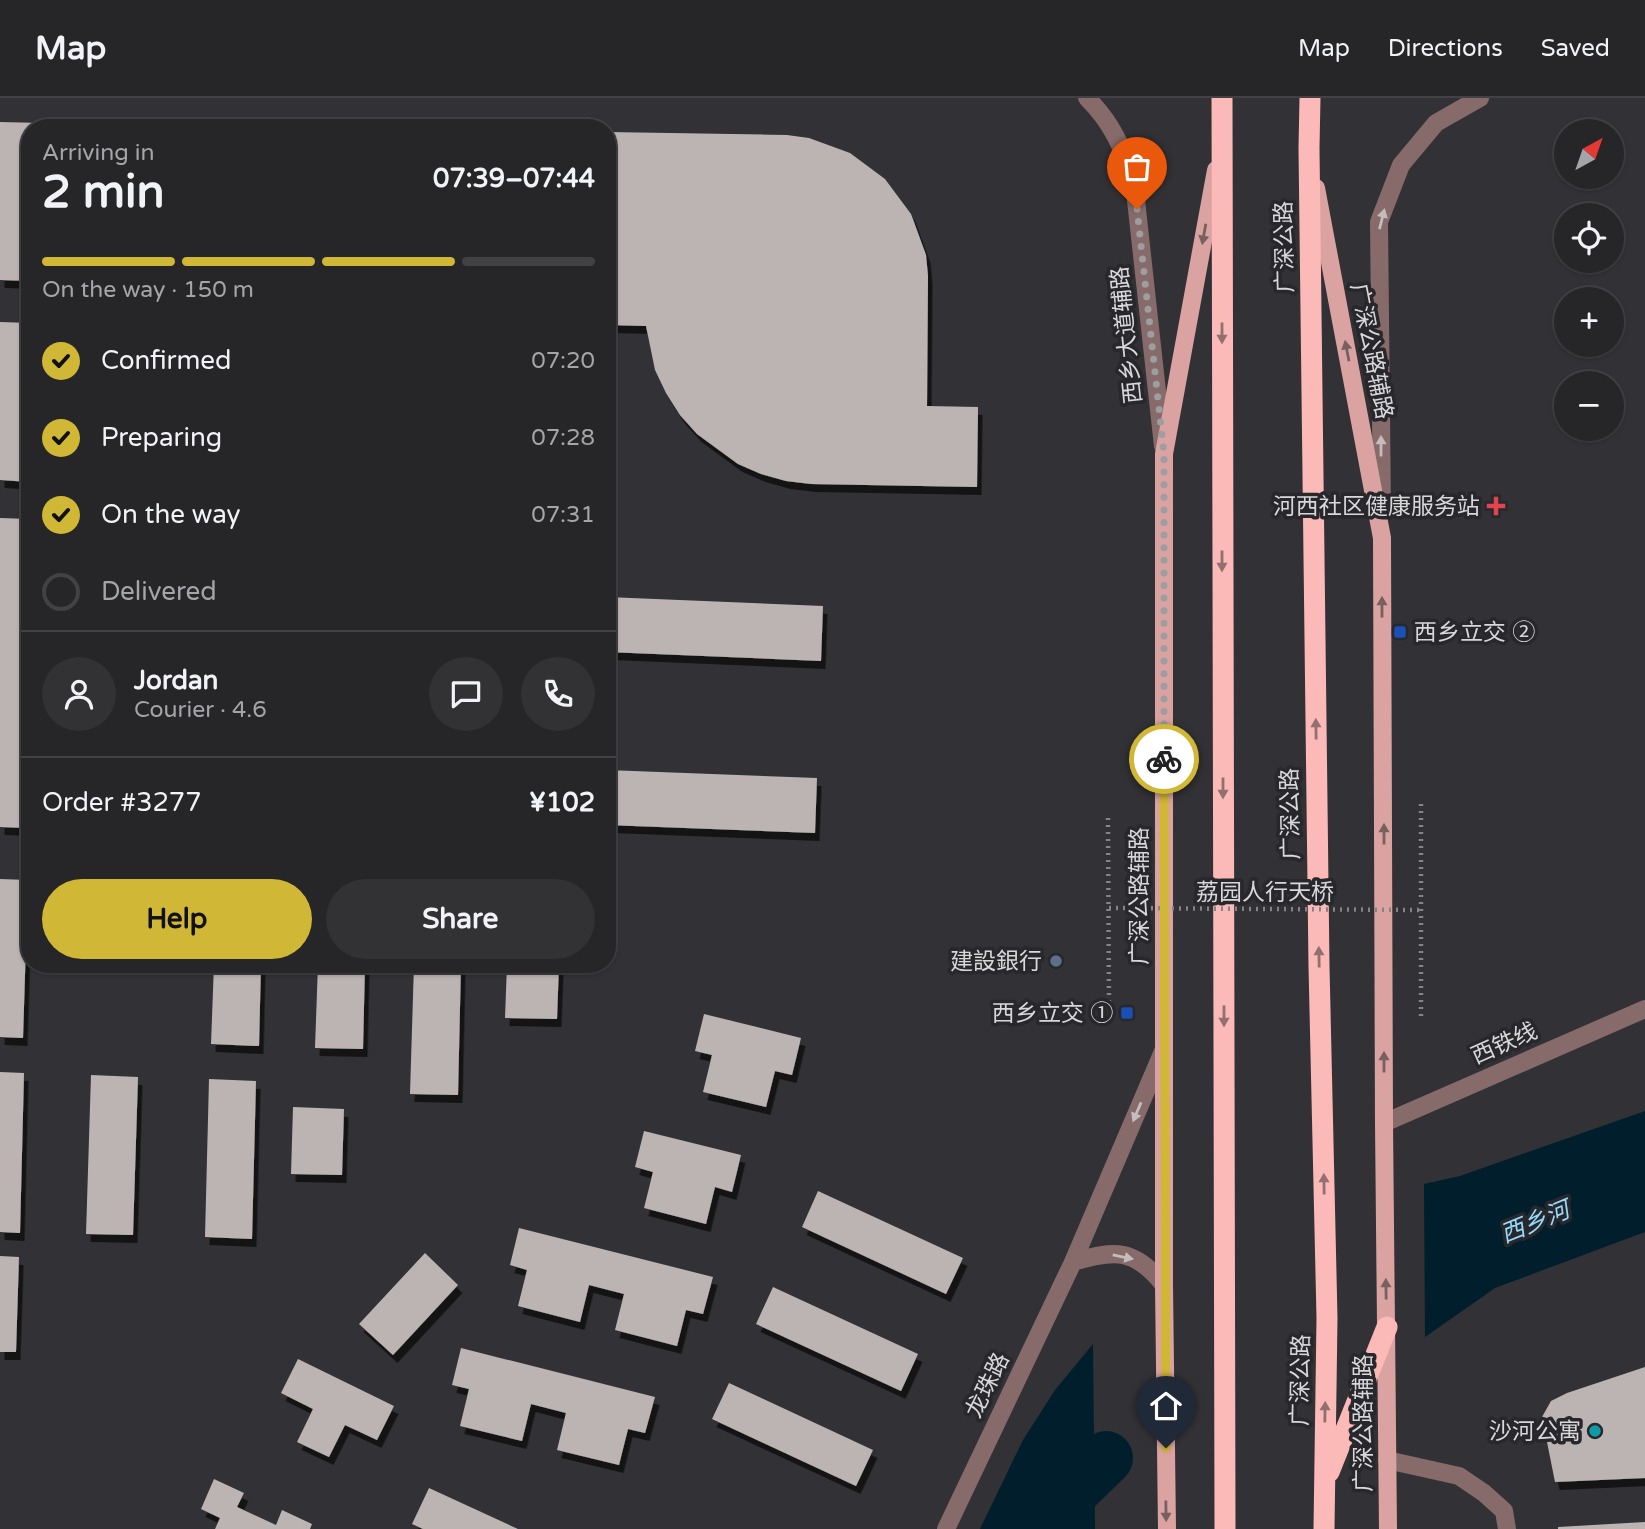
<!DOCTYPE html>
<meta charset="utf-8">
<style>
:root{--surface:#262528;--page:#323134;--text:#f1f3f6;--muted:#a4a5a8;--line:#424245;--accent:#d1b736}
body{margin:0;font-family:"Varela Round","Noto Sans SC",sans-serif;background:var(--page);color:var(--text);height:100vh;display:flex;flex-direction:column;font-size:26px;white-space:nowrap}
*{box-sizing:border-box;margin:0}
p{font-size:23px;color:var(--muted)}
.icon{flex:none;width:38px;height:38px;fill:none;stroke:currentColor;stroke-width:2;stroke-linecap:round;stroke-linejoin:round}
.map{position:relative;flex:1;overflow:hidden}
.details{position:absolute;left:21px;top:21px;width:595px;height:854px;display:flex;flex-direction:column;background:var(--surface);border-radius:28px;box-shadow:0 2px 5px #0004,0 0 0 2px var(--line)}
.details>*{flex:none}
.needle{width:46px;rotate:40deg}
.controls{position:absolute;left:1554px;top:21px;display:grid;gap:14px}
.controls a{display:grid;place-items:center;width:70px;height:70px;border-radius:50%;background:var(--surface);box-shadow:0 2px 5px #0004,0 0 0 2px var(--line);font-size:35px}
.pin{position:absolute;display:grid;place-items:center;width:60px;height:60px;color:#fff;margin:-72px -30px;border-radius:50% 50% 50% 0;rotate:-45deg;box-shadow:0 0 7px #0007}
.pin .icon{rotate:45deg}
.courier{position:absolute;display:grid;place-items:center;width:70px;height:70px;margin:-35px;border:5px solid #d1b736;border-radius:50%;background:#fff;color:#222;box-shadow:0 2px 9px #0007}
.headline em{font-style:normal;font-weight:700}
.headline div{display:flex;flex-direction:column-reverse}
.headline{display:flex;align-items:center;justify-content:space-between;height:119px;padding:0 21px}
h1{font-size:46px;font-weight:700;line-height:52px}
.bar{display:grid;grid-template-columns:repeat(4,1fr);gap:10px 7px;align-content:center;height:84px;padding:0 21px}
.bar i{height:9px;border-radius:5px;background:var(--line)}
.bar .selected{background:var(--accent)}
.bar p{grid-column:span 4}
.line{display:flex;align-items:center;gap:18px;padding:0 21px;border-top:2px solid var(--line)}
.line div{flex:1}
.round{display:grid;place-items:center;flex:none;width:74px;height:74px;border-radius:37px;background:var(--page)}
ol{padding:0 21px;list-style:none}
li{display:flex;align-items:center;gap:21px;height:77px}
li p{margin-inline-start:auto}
li .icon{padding:7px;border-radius:50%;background:var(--accent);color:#111;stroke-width:4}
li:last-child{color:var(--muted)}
li i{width:38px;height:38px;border:4px solid var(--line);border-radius:50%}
.primary-button{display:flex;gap:14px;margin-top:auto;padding:14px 21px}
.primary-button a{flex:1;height:80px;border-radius:42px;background:var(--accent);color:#111;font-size:28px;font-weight:700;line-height:80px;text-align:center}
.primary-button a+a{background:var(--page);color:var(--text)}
header{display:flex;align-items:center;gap:42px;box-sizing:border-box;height:98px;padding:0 35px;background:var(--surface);border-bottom:2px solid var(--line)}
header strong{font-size:33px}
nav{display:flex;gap:38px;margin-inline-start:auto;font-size:24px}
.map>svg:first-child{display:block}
</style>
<header>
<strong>Map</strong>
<nav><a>Map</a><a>Directions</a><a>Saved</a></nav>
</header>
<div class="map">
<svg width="1645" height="1431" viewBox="0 0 1645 1431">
<defs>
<filter id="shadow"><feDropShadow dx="4.5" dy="8" stdDeviation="0" flood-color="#0009"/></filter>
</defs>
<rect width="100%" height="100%" fill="#323135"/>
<path fill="#001e2c" d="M 1645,1013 L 1645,1134 L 1495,1190 L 1425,1239 L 1424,1086 L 1460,1078 Z
M 1093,1246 L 1095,1431 L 980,1431 L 1023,1342 L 1055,1292 Z"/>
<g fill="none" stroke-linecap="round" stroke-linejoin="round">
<path stroke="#001e2c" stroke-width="54" d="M 1042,1431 L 1071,1394 L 1106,1360"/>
</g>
<path fill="#bbb4b3" filter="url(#shadow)" d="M 227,19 L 418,26 L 417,30 L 216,30 Z
M 0,24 L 44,25 L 44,30 L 30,30 L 30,183 L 0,182 Z
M 607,34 L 787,37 L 809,40 L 850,55 L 885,81 L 911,116 L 926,157 L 928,178 L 927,308 L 978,309 L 977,389 L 811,386 L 786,383 L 761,376 L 738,366 L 697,336 L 680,317 L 666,295 L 655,272 L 646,228 L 607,227 Z
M 0,224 L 30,225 L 30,384 L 0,382 Z
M 0,420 L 30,421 L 30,567 L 26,730 L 0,729 Z
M 607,499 L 823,508 L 821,563 L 607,554 Z
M 607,672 L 817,680 L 815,735 L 607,727 Z
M 0,781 L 28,782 L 23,940 L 0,939 Z
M 214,866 L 261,866 L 259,948 L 211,946 Z
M 318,866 L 365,866 L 363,951 L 315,950 Z
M 414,866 L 461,866 L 458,997 L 410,996 Z
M 507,866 L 559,866 L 557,921 L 505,920 Z
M 704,916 L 801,940 L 792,977 L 775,973 L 766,1009 L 703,994 L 712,957 L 695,953 Z
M 0,974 L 24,975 L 20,1135 L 0,1134 Z
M 91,977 L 138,979 L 133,1137 L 86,1136 Z
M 209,981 L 256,983 L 252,1141 L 205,1139 Z
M 293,1009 L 344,1011 L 342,1077 L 291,1076 Z
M 644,1033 L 741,1057 L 732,1094 L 715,1089 L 706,1126 L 644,1110 L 653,1074 L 635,1069 Z
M 818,1093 L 963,1160 L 946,1196 L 802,1129 Z
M 519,1130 L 713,1179 L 703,1216 L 686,1212 L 677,1248 L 615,1232 L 624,1196 L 589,1187 L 580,1224 L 518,1208 L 527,1172 L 510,1167 Z
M 425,1155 L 458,1187 L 393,1257 L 359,1226 Z
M 0,1158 L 19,1159 L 16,1254 L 0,1254 Z
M 773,1189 L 918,1256 L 901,1293 L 756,1226 Z
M 461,1250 L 655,1299 L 645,1335 L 628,1331 L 619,1367 L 557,1352 L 566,1315 L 531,1306 L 522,1343 L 460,1328 L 469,1291 L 452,1287 Z
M 298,1261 L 394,1308 L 377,1342 L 345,1327 L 329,1359 L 297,1344 L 313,1311 L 281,1295 Z
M 1645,1269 L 1645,1380 L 1555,1384 L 1542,1319 L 1551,1303 L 1567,1295 Z
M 729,1285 L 873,1352 L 856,1388 L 712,1321 Z
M 214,1381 L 244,1395 L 237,1409 L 276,1427 L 282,1412 L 312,1426 L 310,1431 L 215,1431 L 220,1420 L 201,1411 Z
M 429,1390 L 518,1431 L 423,1431 L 412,1426 Z
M 1645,1424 L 1645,1431 L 1558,1431 L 1558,1429 Z"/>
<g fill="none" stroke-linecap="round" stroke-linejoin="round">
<path stroke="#848386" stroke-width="4.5" stroke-dasharray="2 5" stroke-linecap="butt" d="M 1108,720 L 1109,908
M 1421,918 L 1421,701"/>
<path stroke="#866b6a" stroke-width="18" d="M 1087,0 C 1113,26 1122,49 1134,84 L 1163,348
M 1382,412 L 1379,124 L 1401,67 L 1436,25 L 1480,0
M 1384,1025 L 1645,911
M 1073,1164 C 1116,1151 1135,1151 1164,1187
M 1387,1362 L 1459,1378 L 1484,1395 L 1504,1413 L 1507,1431
M 946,1431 L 1073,1164 L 1164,951"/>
<path stroke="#daa3a1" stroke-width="18" d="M 1316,90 L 1382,440 L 1384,1025 L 1388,1431
M 1167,1431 L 1164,1187 L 1164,356 L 1216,72"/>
<path stroke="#fbb9b7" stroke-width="21" d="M 1222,0 L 1225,1431
M 1310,0 L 1309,50 L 1319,868 L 1327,1220 L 1324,1431
M 1329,1374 L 1387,1229"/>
<path stroke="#848386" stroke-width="4.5" stroke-dasharray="2 5" stroke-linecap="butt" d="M 1109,810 L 1422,812"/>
</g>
<defs><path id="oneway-solid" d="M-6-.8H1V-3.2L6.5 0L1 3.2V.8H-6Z" transform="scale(1.75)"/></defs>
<g fill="#c4bcbd">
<use href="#oneway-solid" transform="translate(1382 121) rotate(-76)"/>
<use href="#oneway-solid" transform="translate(1381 348) rotate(-90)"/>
<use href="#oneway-solid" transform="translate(1137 1014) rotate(113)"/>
<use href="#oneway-solid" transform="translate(1123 1159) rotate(12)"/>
</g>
<g fill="#785f60">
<use href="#oneway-solid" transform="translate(1204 136) rotate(100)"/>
<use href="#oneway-solid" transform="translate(1347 253) rotate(-101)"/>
<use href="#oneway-solid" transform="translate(1382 509) rotate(-90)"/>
<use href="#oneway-solid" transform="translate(1384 736) rotate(-90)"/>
<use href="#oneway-solid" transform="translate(1384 964) rotate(-90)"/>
<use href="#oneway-solid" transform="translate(1386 1191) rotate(-91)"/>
<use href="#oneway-solid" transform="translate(1166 1413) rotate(89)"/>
</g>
<g fill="#927071">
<use href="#oneway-solid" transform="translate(1222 235) rotate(90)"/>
<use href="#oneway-solid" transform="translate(1222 463) rotate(90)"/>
<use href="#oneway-solid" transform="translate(1316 631) rotate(-91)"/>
<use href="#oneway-solid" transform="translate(1223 690) rotate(90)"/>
<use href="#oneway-solid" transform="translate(1319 859) rotate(-91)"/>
<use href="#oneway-solid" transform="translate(1224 918) rotate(90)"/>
<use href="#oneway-solid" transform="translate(1324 1086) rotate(-91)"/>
<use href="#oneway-solid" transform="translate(1325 1314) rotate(-89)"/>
</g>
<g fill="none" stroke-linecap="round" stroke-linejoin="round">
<path stroke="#9e9da0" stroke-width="7" stroke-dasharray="0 12.6" d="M 1137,111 L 1164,356 L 1164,661"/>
<path stroke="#d1b736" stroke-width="9" d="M 1164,661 L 1166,1350"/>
</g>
<path fill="#e0444e" stroke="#28272b" stroke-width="2.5" d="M1492.5 397.5h7v7h7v7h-7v7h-7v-7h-7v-7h7z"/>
<g fill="#1a4fb4" stroke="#28272b" stroke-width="2.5">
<rect x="1393" y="527" width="14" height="14" rx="3.5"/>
<rect x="1120" y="908" width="14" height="14" rx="3.5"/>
</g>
<circle fill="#5c6f8a" stroke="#28272b" stroke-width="2.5" cx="1056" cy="863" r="7"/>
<circle fill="#0f9aa8" stroke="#28272b" stroke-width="2.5" cx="1595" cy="1333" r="7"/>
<g text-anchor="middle" stroke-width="7" stroke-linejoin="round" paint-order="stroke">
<g font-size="23" fill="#d8d7d9" stroke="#28272b">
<text transform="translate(1284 149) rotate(-91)" y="8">广深公路</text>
<text transform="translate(1126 237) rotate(-96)" y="8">西乡大道辅路</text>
<text transform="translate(1372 253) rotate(79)" y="8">广深公路辅路</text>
<text transform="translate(1290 716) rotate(-91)" y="8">广深公路</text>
<text x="1265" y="802">荔园人行天桥</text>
<text transform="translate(1139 798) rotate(-90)" y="8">广深公路辅路</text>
<text transform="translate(1504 945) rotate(-24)" y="8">西铁线</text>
<text transform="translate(1300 1282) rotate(-89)" y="8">广深公路</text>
<text transform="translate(987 1287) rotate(-64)" y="8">龙珠路</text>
<text transform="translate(1363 1325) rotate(-90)" y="8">广深公路辅路</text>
</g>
<g font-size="23" fill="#d8d7d9" stroke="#28272b" text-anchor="end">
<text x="1480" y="416">河西社区健康服务站</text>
<text x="1414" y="542" text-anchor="start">西乡立交 ②</text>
<text x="1042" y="871">建設銀行</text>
<text x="1113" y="923">西乡立交 ①</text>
<text x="1581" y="1341">沙河公寓</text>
</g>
<g font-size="24" font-style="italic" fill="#95dbfe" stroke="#28272b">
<text transform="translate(1535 1124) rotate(-22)" y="8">西乡河</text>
</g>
</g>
</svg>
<div class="controls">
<a><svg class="needle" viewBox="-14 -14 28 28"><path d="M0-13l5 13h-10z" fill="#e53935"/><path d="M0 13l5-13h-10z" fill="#a4a5a8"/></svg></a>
<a><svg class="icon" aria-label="locate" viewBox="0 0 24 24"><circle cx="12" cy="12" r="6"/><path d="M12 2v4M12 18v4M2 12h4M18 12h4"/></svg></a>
<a>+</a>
<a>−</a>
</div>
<div class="pin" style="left:1137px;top:111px;background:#ea580c"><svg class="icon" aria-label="bag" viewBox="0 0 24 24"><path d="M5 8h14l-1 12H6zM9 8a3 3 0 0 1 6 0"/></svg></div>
<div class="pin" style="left:1166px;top:1350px;background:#1f2937"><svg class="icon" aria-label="home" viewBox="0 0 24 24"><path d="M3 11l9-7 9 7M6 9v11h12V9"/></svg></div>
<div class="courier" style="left:1164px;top:661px"><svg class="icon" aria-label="bike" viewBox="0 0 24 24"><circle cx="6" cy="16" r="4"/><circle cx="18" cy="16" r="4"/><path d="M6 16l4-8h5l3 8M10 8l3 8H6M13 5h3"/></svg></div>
<section class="details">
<div class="headline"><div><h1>2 min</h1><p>Arriving in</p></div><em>07:39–07:44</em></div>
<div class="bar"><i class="selected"></i><i class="selected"></i><i class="selected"></i><i></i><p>On the way · 150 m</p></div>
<ol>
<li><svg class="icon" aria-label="check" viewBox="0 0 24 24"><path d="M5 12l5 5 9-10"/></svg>Confirmed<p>07:20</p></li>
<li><svg class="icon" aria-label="check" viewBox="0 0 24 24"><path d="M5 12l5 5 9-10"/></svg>Preparing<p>07:28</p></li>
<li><svg class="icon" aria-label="check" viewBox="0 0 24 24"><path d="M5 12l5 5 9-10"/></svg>On the way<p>07:31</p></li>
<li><i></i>Delivered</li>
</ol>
<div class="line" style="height:126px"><a class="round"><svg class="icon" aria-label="person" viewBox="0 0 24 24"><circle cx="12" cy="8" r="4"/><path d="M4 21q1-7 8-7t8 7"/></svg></a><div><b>Jordan</b><p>Courier · 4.6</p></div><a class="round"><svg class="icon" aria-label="chat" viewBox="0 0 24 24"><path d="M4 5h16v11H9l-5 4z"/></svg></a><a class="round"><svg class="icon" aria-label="phone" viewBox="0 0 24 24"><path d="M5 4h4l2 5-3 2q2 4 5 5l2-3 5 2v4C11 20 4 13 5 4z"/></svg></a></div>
<div class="line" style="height:91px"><div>Order #3277</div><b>¥102</b></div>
<div class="primary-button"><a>Help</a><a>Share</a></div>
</section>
</div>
